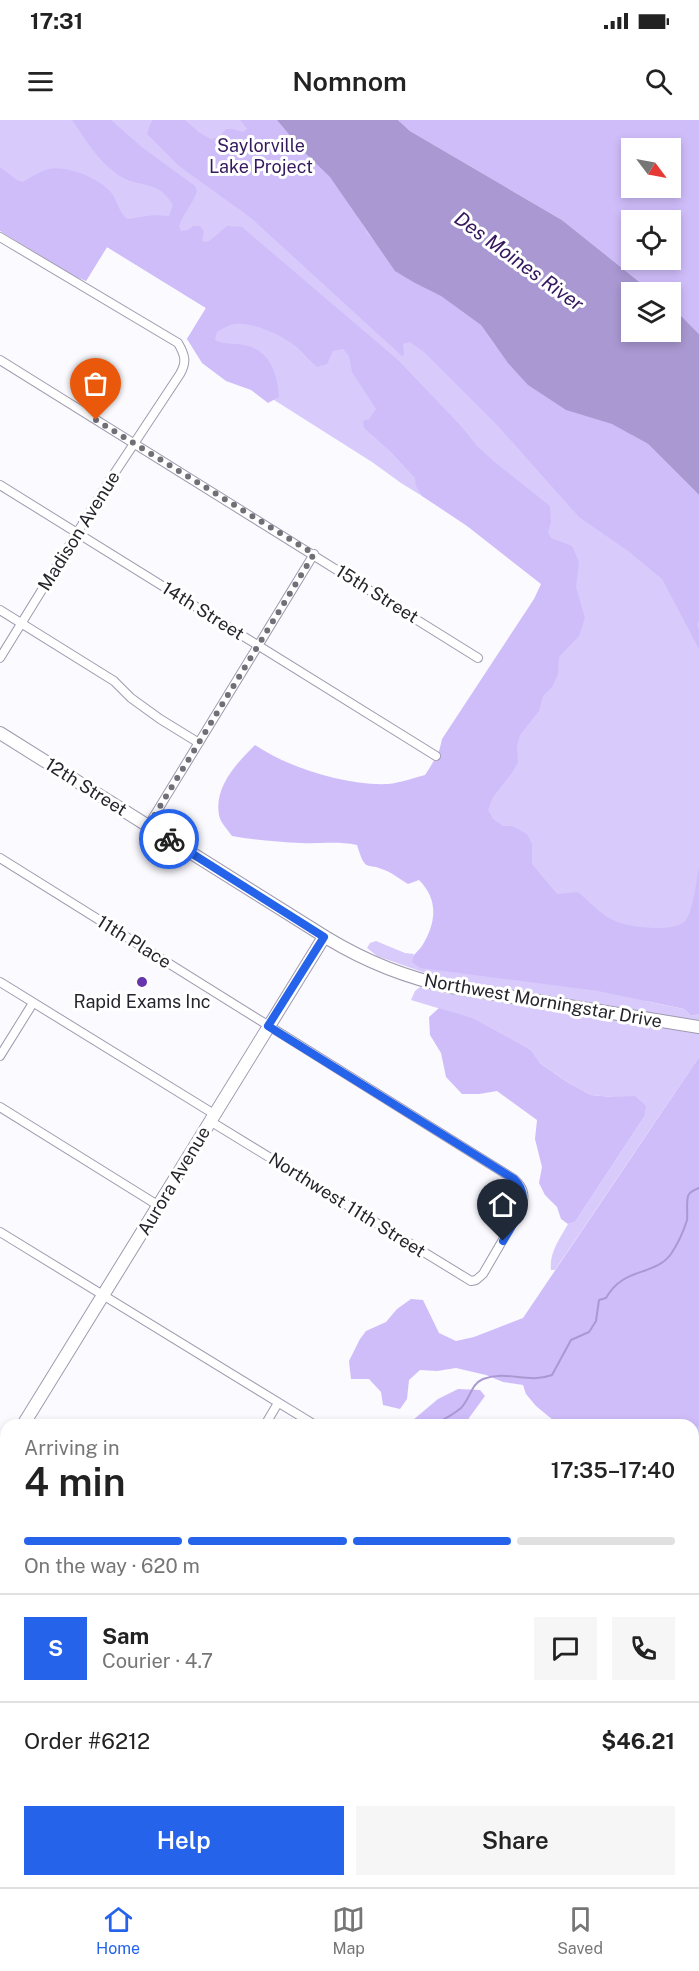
<!DOCTYPE html>
<meta charset="utf-8">
<style>
:root{--surface:#fff;--page:#f6f6f6;--text:#222;--muted:#767676;--line:#e0e0e0;--accent:#2563eb}
body{margin:0;font-family:"Public Sans",sans-serif;background:var(--page);color:var(--text);height:100vh;display:flex;flex-direction:column;font-size:22px;white-space:nowrap}
*{box-sizing:border-box;margin:0}
p{font-size:20px;color:var(--muted)}
.icon{flex:none;width:33px;height:33px;fill:none;stroke:currentColor;stroke-width:2;stroke-linecap:round;stroke-linejoin:round}
.map{position:relative;flex:1;overflow:hidden}
.panel{position:absolute;left:0px;top:1299px;width:699px;height:468px;display:flex;flex-direction:column;background:var(--surface);border-radius:18px 18px 0 0;box-shadow:0 3px 9px #0003}
.panel>*{flex:none}
.needle{width:39px;rotate:122deg}
.buttons{position:absolute;left:621px;top:18px;display:grid;gap:12px}
.buttons a{display:grid;place-items:center;width:60px;height:60px;border-radius:0px;background:var(--surface);box-shadow:0 3px 9px #0003;font-size:30px}
.pin{position:absolute;display:grid;place-items:center;width:51px;height:51px;color:#fff;margin:-62px -26px;border-radius:50% 50% 50% 0;rotate:-45deg;box-shadow:0 0 6px #0007}
.pin .icon{rotate:45deg}
.courier{position:absolute;display:grid;place-items:center;width:60px;height:60px;margin:-30px;border:4px solid #2563eb;border-radius:50%;background:#fff;color:#222;box-shadow:0 2px 8px #0007}
.summary em{font-style:normal;font-weight:600}
.summary div{display:flex;flex-direction:column-reverse}
.summary{display:flex;align-items:center;justify-content:space-between;height:102px;padding:0 24px}
h1{font-size:39px;font-weight:600;line-height:45px}
.bar{display:grid;grid-template-columns:repeat(4,1fr);gap:9px 6px;align-content:center;height:72px;padding:0 24px}
.bar i{height:8px;border-radius:4px;background:var(--line)}
.bar .on{background:var(--accent)}
.bar p{grid-column:span 4}
.line{display:flex;align-items:center;gap:15px;padding:0 24px;border-top:2px solid var(--line)}
.line div{flex:1}
.round{display:grid;place-items:center;flex:none;width:63px;height:63px;border-radius:0px;background:var(--page)}
.button{display:flex;gap:12px;margin-top:auto;padding:12px 24px}
.button a{flex:1;height:69px;border-radius:0px;background:var(--accent);color:#fff;font-size:24px;font-weight:600;line-height:69px;text-align:center}
.button a+a{background:var(--page);color:var(--text)}
.status{display:flex;justify-content:space-between;align-items:center;height:42px;padding:0 30px;background:var(--surface);direction:ltr}
.status svg{height:16px;fill:currentColor}
header{display:flex;justify-content:space-between;align-items:center;height:78px;padding:0 24px;background:var(--surface);font-size:27px;font-weight:600}
.dock{display:flex;justify-content:space-around;align-items:center;height:84px;border-top:2px solid var(--line);background:var(--surface);font-size:16px;color:var(--muted)}
.dock a{display:grid;justify-items:center;gap:3px}
.dock .on{color:var(--accent)}
.map>svg:first-child{display:block}
</style>
<div class="status"><b>17:31</b><svg viewBox="0 0 49 12"><path d="M0 12V9h3v3zM5 12V6h3v6zM10 12V3h3v9zM15 12V0h3v12zM26 1h20v11H26zM47 4h2v5h-2z"/></svg></div>
<header><svg class="icon" aria-label="menu" viewBox="0 0 24 24"><path d="M4 6h16M4 12h16M4 18h16"/></svg>Nomnom<svg class="icon" aria-label="search" viewBox="0 0 24 24"><circle cx="10" cy="10" r="6"/><path d="M15 15l6 6"/></svg></header>
<div class="map">
<svg width="699" height="1767" viewBox="0 0 699 1767">
<rect width="100%" height="100%" fill="#fbfaff"/>
<path fill="#f1eefb" d="M 263,1761 L 359,1761 L 352,1767 L 259,1767 Z
M 603,1761 L 679,1761 L 678,1763 L 684,1767 L 599,1767 Z"/>
<path fill="#d8cbfb" d="M 0,0 L 277,0 L 699,375 L 699,884 L 645,881 L 684,889 L 691,896 L 699,894 L 699,902 L 445,860 L 377,836 L 367,828 L 370,823 L 376,821 L 405,833 L 414,834 L 413,836 L 508,739 L 413,678 L 440,629 L 552,456 L 401,363 L 372,342 L 200,233 L 187,219 L 206,188 L 107,127 L 86,161 L 0,109 Z
M 420,867 L 444,873 L 537,888 L 699,912 L 699,937 L 555,1150 L 551,1150 C 549,1132 560,1119 568,1104 L 575,1102 L 644,997 L 612,977 L 591,975 L 567,962 L 539,942 L 531,930 L 451,892 L 411,880 L 415,871 Z
M 699,1306 L 699,1418 L 693,1428 L 693,1312 Z
M 121,1761 L 199,1761 L 196,1767 L 117,1767 Z
M 432,1761 L 506,1761 L 502,1767 L 428,1767 Z
M 532,1761 L 603,1761 L 599,1767 L 542,1767 Z"/>
<path fill="#cfbdfa" fill-rule="evenodd" d="M 72,0 L 111,0 L 143,28 L 195,66 L 197,71 C 193,84 183,93 179,107 L 181,111 L 188,110 L 193,106 L 200,106 L 204,111 L 202,121 L 208,122 L 227,106 L 242,107 L 398,240 L 461,306 L 477,326 L 497,344 L 550,386 L 551,402 L 548,412 L 551,418 L 572,426 L 579,442 L 576,467 L 585,498 L 579,516 L 559,537 L 558,554 L 552,567 L 543,576 L 539,591 L 520,615 L 517,625 L 518,642 L 512,653 L 493,677 L 488,690 L 493,699 L 503,706 L 512,706 L 527,714 L 532,724 L 532,744 L 557,774 L 578,772 C 589,781 598,792 611,799 C 624,807 671,813 684,802 C 693,794 696,761 699,748 L 699,894 L 691,896 L 684,889 L 598,871 L 420,848 L 412,842 C 413,834 418,832 422,826 C 436,803 439,780 419,760 L 408,764 C 401,760 394,754 387,751 C 365,741 366,754 357,725 C 336,721 322,724 301,723 C 278,722 255,720 232,716 C 228,710 220,702 219,695 C 214,667 236,644 255,625 C 289,648 347,666 388,664 C 400,663 413,658 425,655 L 438,636 L 442,619 L 534,479 L 541,464 L 467,406 L 422,376 L 416,366 L 415,358 L 390,331 L 364,308 L 363,301 L 369,299 L 376,289 L 352,252 L 349,236 L 343,229 L 333,231 L 327,244 L 317,247 C 311,242 306,236 300,230 C 285,216 255,202 234,204 C 228,205 222,209 217,212 L 215,220 C 224,225 235,223 244,225 C 269,229 278,254 279,277 L 268,283 L 251,270 L 226,261 L 202,243 L 187,219 L 206,188 L 107,127 L 86,161 L 76,157 L 0,111 L 0,47 L 17,60 L 23,62 C 31,57 40,51 49,49 C 67,45 102,59 113,75 C 118,83 119,92 127,99 L 154,95 L 169,96 L 173,85 C 156,57 139,70 117,54 C 97,40 86,20 72,0 Z
M 153,0 L 185,0 L 200,13 L 211,19 L 220,16 L 226,9 L 233,9 L 243,12 L 247,9 L 240,0 L 277,0 L 303,31 L 330,57 L 350,84 L 368,114 L 386,135 L 415,163 L 441,176 L 481,205 L 493,223 L 528,265 L 566,290 L 612,304 L 648,324 L 699,375 L 699,501 L 697,504 L 699,510 L 699,529 L 662,459 L 628,431 L 579,397 L 497,305 L 424,232 L 410,222 L 403,224 L 404,233 L 403,237 L 251,98 L 179,46 L 147,14 L 150,4 Z
M 398,0 L 699,0 L 699,214 L 671,187 L 670,172 L 652,172 L 562,100 L 410,11 ZM 632,28 L 670,28 L 670,68 L 632,68 ZM 632,100 L 670,100 L 670,140 L 632,140 Z
M 439,888 L 472,898 L 531,930 L 540,943 L 567,962 L 591,975 L 612,977 L 635,976 L 646,986 L 644,997 L 575,1102 L 568,1104 L 561,1099 L 557,1087 L 545,1075 L 539,1063 L 542,1047 L 535,1019 L 537,1000 L 497,971 L 479,974 L 462,974 L 446,957 L 441,933 L 430,915 L 429,897 Z
M 699,937 L 699,1306 L 693,1312 L 693,1305 L 559,1305 L 536,1286 L 526,1274 L 523,1265 L 503,1262 L 486,1255 L 456,1248 L 437,1251 L 420,1250 L 409,1260 L 407,1279 L 400,1289 L 383,1285 L 381,1272 L 369,1259 L 351,1259 L 349,1241 L 360,1219 L 366,1211 L 386,1202 L 397,1189 L 411,1179 L 423,1180 L 439,1213 L 456,1221 L 474,1217 L 523,1198 Z
M 458,1269 L 480,1270 L 485,1276 L 469,1298 L 467,1305 L 407,1305 L 438,1279 Z"/>
<path fill="#a998d2" d="M 277,0 L 398,0 L 410,11 L 562,100 L 652,172 L 632,172 L 632,212 L 670,212 L 671,187 L 675,190 L 699,214 L 699,375 L 648,324 L 612,304 L 566,290 L 528,265 L 508,243 L 481,205 L 441,176 L 415,163 L 395,151 L 330,57 L 303,31 Z"/>
<g fill="none" stroke-linecap="round" stroke-linejoin="round">
<path stroke="#a998d2" stroke-width="2" d="M 433,1305 C 443,1300 453,1295 461,1288 C 470,1279 471,1264 483,1259 C 508,1250 528,1264 552,1255 L 571,1220 L 589,1212 L 596,1201 L 599,1180 L 606,1178 C 624,1146 654,1157 671,1134 C 677,1125 684,1110 687,1100 C 688,1093 686,1084 688,1076 C 690,1071 695,1070 699,1068
M 136,1767 L 142,1761"/>
<defs>
<path id="street" d="M 0,117 L 178,223 C 185,235 187,242 180,254 L 106,366 L 0,538
M 0,240 L 478,538
M 0,365 L 436,636
M 0,490 L 114,561 L 131,578 L 160,599 L 199,623
M 148,706 L 314,434
M 0,738 L 514,1059 C 524,1068 525,1075 522,1087 L 483,1154 L 476,1160 L 471,1161 L 210,1001
M 0,862 L 214,994
M 0,936 L 33,883
M 0,987 L 159,1086
M 0,1112 L 315,1305
M 265,1305 L 278,1283
M 693,1445 L 699,1449
M 693,1542 L 699,1532
M 693,1591 L 699,1595
M 236,1767 L 239,1761"/>
<path id="secondary" d="M 0,613 L 327,818 C 365,841 407,858 451,867 L 699,907
M 23,1305 L 324,817
M 0,1342 L 6,1333
M 0,1547 L 6,1551
M 693,1760 L 699,1763"/>
</defs>
<use href="#street" stroke="#9f9aaf" stroke-width="10"/>
<use href="#secondary" stroke="#9f9aaf" stroke-width="14"/>
<use href="#street" stroke="#fff" stroke-width="8"/>
<use href="#secondary" stroke="#fff" stroke-width="12"/>
</g>
<g fill="none" stroke-linecap="round" stroke-linejoin="round">
<path stroke="#716f76" stroke-width="6" stroke-dasharray="0 10.8" d="M 96,300 L 314,434 L 148,706 L 169,719"/>
<path stroke="#2563eb" stroke-width="8" d="M 169,719 L 324,817 L 268,906 L 514,1059 C 535,1079 514,1101 503,1121"/>
</g>
<circle fill="#6635ac" stroke="#fff" stroke-width="2" cx="142" cy="862" r="6"/>
<g text-anchor="middle" stroke-width="6" stroke-linejoin="round" paint-order="stroke">
<g font-size="18" fill="#361a5e" stroke="#fff">
<text x="261" y="32">Saylorville<tspan x="261" dy="21">Lake Project</tspan></text>
</g>
<g font-size="18" fill="#26242c" stroke="#fff">
<text transform="translate(79 411) rotate(-58)" y="6">Madison Avenue</text>
<text transform="translate(377 474) rotate(32)" y="6">15th Street</text>
<text transform="translate(203 491) rotate(32)" y="6">14th Street</text>
<text transform="translate(86 667) rotate(32)" y="6">12th Street</text>
<text transform="translate(134 822) rotate(32)" y="6">11th Place</text>
<text transform="translate(543 881) rotate(10)" y="6">Northwest Morningstar Drive</text>
<text transform="translate(174 1061) rotate(-59)" y="6">Aurora Avenue</text>
<text transform="translate(347 1085) rotate(32)" y="6">Northwest 11th Street</text>
</g>
<g font-size="18" fill="#26242c" stroke="#fff">
<text x="142" y="888">Rapid Exams Inc</text>
</g>
<g font-size="20" font-style="italic" fill="#33165b" stroke="#fff">
<text transform="translate(519 141) rotate(36)" y="7">Des Moines River</text>
</g>
</g>
</svg>
<div class="buttons">
<a><svg class="needle" viewBox="-14 -14 28 28"><path d="M0-13l5 13h-10z" fill="#e53935"/><path d="M0 13l5-13h-10z" fill="#767676"/></svg></a>
<a><svg class="icon" aria-label="locate" viewBox="0 0 24 24"><circle cx="12" cy="12" r="6"/><path d="M12 2v4M12 18v4M2 12h4M18 12h4"/></svg></a>
<a><svg class="icon" aria-label="layers" viewBox="0 0 24 24"><path d="M12 4l9 5-9 5-9-5zM3 14l9 5 9-5"/></svg></a>
</div>
<div class="pin" style="left:96px;top:300px;background:#ea580c"><svg class="icon" aria-label="bag" viewBox="0 0 24 24"><path d="M5 8h14l-1 12H6zM9 8a3 3 0 0 1 6 0"/></svg></div>
<div class="pin" style="left:503px;top:1121px;background:#1f2937"><svg class="icon" aria-label="home" viewBox="0 0 24 24"><path d="M3 11l9-7 9 7M6 9v11h12V9"/></svg></div>
<div class="courier" style="left:169px;top:719px"><svg class="icon" aria-label="bike" viewBox="0 0 24 24"><circle cx="6" cy="16" r="4"/><circle cx="18" cy="16" r="4"/><path d="M6 16l4-8h5l3 8M10 8l3 8H6M13 5h3"/></svg></div>
<section class="panel">
<div class="summary"><div><h1>4 min</h1><p>Arriving in</p></div><em>17:35–17:40</em></div>
<div class="bar"><i class="on"></i><i class="on"></i><i class="on"></i><i></i><p>On the way · 620 m</p></div>
<div class="line" style="height:108px"><b class="round" style="background:var(--accent);color:#fff">S</b><div><b>Sam</b><p>Courier · 4.7</p></div><a class="round"><svg class="icon" aria-label="chat" viewBox="0 0 24 24"><path d="M4 5h16v11H9l-5 4z"/></svg></a><a class="round"><svg class="icon" aria-label="phone" viewBox="0 0 24 24"><path d="M5 4h4l2 5-3 2q2 4 5 5l2-3 5 2v4C11 20 4 13 5 4z"/></svg></a></div>
<div class="line" style="height:78px"><div>Order #6212</div><b>$46.21</b></div>
<div class="button"><a>Help</a><a>Share</a></div>
</section>
</div>
<nav class="dock">
<a class="on"><svg class="icon" aria-label="home" viewBox="0 0 24 24"><path d="M3 11l9-7 9 7M6 9v11h12V9"/></svg>Home</a>
<a><svg class="icon" aria-label="map" viewBox="0 0 24 24"><path d="M3 6l6-2 6 2 6-2v14l-6 2-6-2-6 2zM9 4v14M15 6v14"/></svg>Map</a>
<a><svg class="icon" aria-label="saved" viewBox="0 0 24 24"><path d="M7 4h10v16l-5-4-5 4z"/></svg>Saved</a>
</nav>
